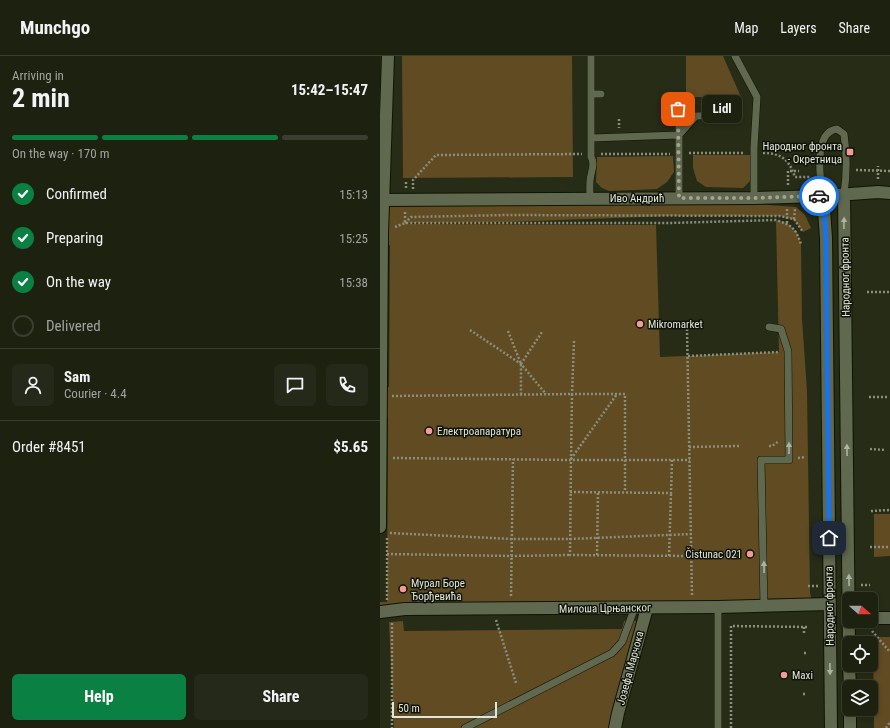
<!DOCTYPE html>
<meta charset="utf-8">
<style>
:root{--surface:#1c2110;--page:#252919;--text:#f1f3f6;--muted:#a0a39f;--line:#3a3e30;--accent:#0b8043}
body{margin:0;font-family:"Roboto Condensed",sans-serif;background:var(--page);color:var(--text);height:100vh;display:flex;flex-direction:column;font-size:15px;white-space:nowrap}
*{box-sizing:border-box;margin:0}
p{font-size:13px;color:var(--muted)}
.icon{flex:none;width:22px;height:22px;fill:none;stroke:currentColor;stroke-width:2;stroke-linecap:round;stroke-linejoin:round}
.map{position:relative;flex:1;overflow:hidden}
.panel{display:flex;flex-direction:column;background:var(--surface);width:380px}
.panel>*{flex:none}
.needle{width:26px;rotate:111deg}
.controls{position:absolute;left:462px;top:536px;display:grid;gap:8px}
.controls a{display:grid;place-items:center;width:36px;height:36px;border-radius:6px;background:var(--surface);box-shadow:0 2px 6px #0003,0 0 0 1px var(--line);font-size:20px}
.scale{position:absolute;left:12px;bottom:10px;width:105px;box-sizing:border-box;padding-left:4px;border:2px solid #e2e6d8;border-top:0;font-size:11px;line-height:14px;white-space:nowrap;color:#e2e6d8;-webkit-text-stroke:3px #101309;paint-order:stroke}
.pin{position:absolute;display:grid;place-items:center;width:34px;height:34px;color:#fff;margin:-17px;border-radius:8px;box-shadow:0 2px 6px #0006}
.courier{position:absolute;display:grid;place-items:center;width:40px;height:40px;margin:-20px;border:3px solid #1a73e8;border-radius:50%;background:#fff;color:#222;box-shadow:0 1px 5px #0007}
.bubble{position:absolute;height:28px;border-radius:6px;background:var(--surface);box-shadow:0 2px 6px #0003,0 0 0 1px var(--line);font-size:13px;font-weight:700;line-height:28px;text-align:center}
.head em{font-style:normal;font-weight:700}
.head div{display:flex;flex-direction:column-reverse}
.head{display:flex;align-items:center;justify-content:space-between;height:68px;padding:0 12px}
h1{font-size:26px;font-weight:700;line-height:30px}
.bar{display:grid;grid-template-columns:repeat(4,1fr);gap:6px 4px;align-content:center;height:48px;padding:0 12px}
.bar i{height:5px;border-radius:3px;background:var(--line)}
.bar .current{background:var(--accent)}
.bar p{grid-column:span 4}
.line{display:flex;align-items:center;gap:10px;padding:0 12px;border-top:1px solid var(--line)}
.line div{flex:1}
.round{display:grid;place-items:center;flex:none;width:42px;height:42px;border-radius:6px;background:var(--page)}
ol{padding:0 12px;list-style:none}
li{display:flex;align-items:center;gap:12px;height:44px}
li p{margin-inline-start:auto}
li .icon{padding:4px;border-radius:50%;background:var(--accent);color:#fff;stroke-width:4}
li:last-child{color:var(--muted)}
li i{width:22px;height:22px;border:2px solid var(--line);border-radius:50%}
.primary-button{display:flex;gap:8px;margin-top:auto;padding:8px 12px}
.primary-button a{flex:1;height:46px;border-radius:6px;background:var(--accent);color:#fff;font-size:16px;font-weight:700;line-height:46px;text-align:center}
.primary-button a+a{background:var(--page);color:var(--text)}
header{display:flex;align-items:center;gap:24px;box-sizing:border-box;height:56px;padding:0 20px;background:var(--surface);border-bottom:1px solid var(--line)}
header strong{font-size:19px}
nav{display:flex;gap:22px;margin-inline-start:auto;font-size:14px}
main{display:flex;flex:1;min-height:0}
.map>svg:first-child{display:block}
</style>
<header>
<strong>Munchgo</strong>
<nav><a>Map</a><a>Layers</a><a>Share</a></nav>
</header>
<main>
<section class="panel">
<div class="head"><div><h1>2 min</h1><p>Arriving in</p></div><em>15:42–15:47</em></div>
<div class="bar"><i class="current"></i><i class="current"></i><i class="current"></i><i></i><p>On the way · 170 m</p></div>
<ol>
<li><svg class="icon" aria-label="check" viewBox="0 0 24 24"><path d="M5 12l5 5 9-10"/></svg>Confirmed<p>15:13</p></li>
<li><svg class="icon" aria-label="check" viewBox="0 0 24 24"><path d="M5 12l5 5 9-10"/></svg>Preparing<p>15:25</p></li>
<li><svg class="icon" aria-label="check" viewBox="0 0 24 24"><path d="M5 12l5 5 9-10"/></svg>On the way<p>15:38</p></li>
<li><i></i>Delivered</li>
</ol>
<div class="line" style="height:72px"><a class="round"><svg class="icon" aria-label="person" viewBox="0 0 24 24"><circle cx="12" cy="8" r="4"/><path d="M4 21q1-7 8-7t8 7"/></svg></a><div><b>Sam</b><p>Courier · 4.4</p></div><a class="round"><svg class="icon" aria-label="chat" viewBox="0 0 24 24"><path d="M4 5h16v11H9l-5 4z"/></svg></a><a class="round"><svg class="icon" aria-label="phone" viewBox="0 0 24 24"><path d="M5 4h4l2 5-3 2q2 4 5 5l2-3 5 2v4C11 20 4 13 5 4z"/></svg></a></div>
<div class="line" style="height:52px"><div>Order #8451</div><b>$5.65</b></div>
<div class="primary-button"><a>Help</a><a>Share</a></div>
</section>
<div class="map">
<svg width="510" height="672" viewBox="0 0 510 672">
<rect width="100%" height="100%" fill="#262c16"/>
<path fill="#604b23" d="M 22,0 L 192,0 L 193,121 L 23,122 Z
M 306,0 L 343,0 L 361,41 L 306,41 Z
M 313,99 L 373,99 L 371,124 L 363,132 L 326,131 L 317,125 L 313,112 Z
M 293,100 L 294,116 L 287,126 L 277,133 L 229,135 L 222,132 L 216,126 L 217,101 Z
M 288,142 L 416,151 L 425,159 L 431,172 L 423,176 L 414,164 L 400,160 L 288,160 L 128,166 L 32,167 L 22,168 L 276,169 L 280,301 L 399,296 L 396,164 L 407,167 L 417,176 L 421,188 L 422,263 L 427,335 L 430,537 L 432,545 L 13,548 L 12,555 L 0,556 L 0,546 L 7,546 L 8,361 L 2,361 L 2,331 L 9,331 L 10,189 L 2,189 L 3,144 Z
M 494,458 L 510,458 L 510,500 L 494,501 Z
M 23,565 L 24,575 L 242,573 L 244,565 L 263,565 L 233,672 L 14,672 L 9,566 Z
M 493,581 L 510,581 L 510,672 L 494,672 Z"/>
<g fill="none" stroke-linecap="round" stroke-linejoin="round">
<defs>
<path id="service" d="M 355,0 L 377,41 L 374,91 L 374,142
M 212,38 L 221,38
M 299,42 L 299,142
M 211,82 L 299,79 L 316,60 L 349,59
M 443,140 C 440,123 433,76 457,73 L 464,78 C 467,99 467,118 464,138
M 210,142 C 210,135 209,126 211,119 C 212,113 215,107 211,101 L 211,0
M 384,550 L 381,404 L 409,404 L 409,402 L 408,295 L 401,273 L 389,271
M 338,551 L 338,672
M 85,672 L 232,597 L 242,586 L 255,551"/>
<path id="minor" d="M 3,144 L 374,142 L 443,140
M 0,471 L 2,178 L 8,0
M 0,556 L 25,553 L 338,551 L 449,548
M 491,562 L 510,562
M 235,672 L 238,657 L 267,552"/>
<path id="tertiary" d="M 464,138 L 469,591
M 469,609 L 470,631
M 470,653 L 470,672
M 451,672 L 446,182 L 443,140 L 498,136 L 510,137"/>
</defs>
<use href="#service" stroke="#0f1502" stroke-width="8"/>
<use href="#minor" stroke="#0f1502" stroke-width="14"/>
<use href="#tertiary" stroke="#0f1502" stroke-width="14"/>
<path stroke="#8a8e7d" stroke-width="2.5" stroke-dasharray="2 2" stroke-linecap="butt" d="M 239,63 L 239,72
M 309,97 L 364,97
M 383,97 C 402,97 409,104 415,121 L 430,121
M 221,98 L 290,98
M 476,114 L 510,115
M 498,123 L 498,110
M 408,129 L 408,115 L 419,115
M 26,132 L 26,126
M 33,133 L 33,124 L 56,99 L 202,98
M 414,163 L 415,153
M 25,166 L 25,155
M 25,167 L 31,161 L 128,159 L 400,160 L 414,163 L 423,176
M 407,167 L 407,152
M 15,171 L 25,167 L 289,167 L 396,164 C 412,169 416,173 421,188
M 487,236 L 510,236
M 307,273 L 312,539
M 90,274 L 141,308 L 166,338
M 128,275 L 141,308 L 141,339
M 194,285 L 192,338 L 245,338 L 245,404 L 310,404
M 308,300 L 399,296
M 141,308 L 162,276
M 12,340 L 192,338 L 191,404 L 245,404 L 245,436
M 489,341 L 508,341
M 389,390 L 392,390 L 399,385
M 309,391 L 359,390
M 490,393 L 506,394
M 13,402 L 191,404 L 190,499 L 311,500
M 418,402 L 426,401
M 191,403 L 237,338
M 190,436 L 291,437 L 292,404
M 491,455 L 510,454
M 10,477 L 132,483 L 190,483 L 311,478
M 490,491 L 510,491
M 7,498 L 131,500 L 190,499
M 217,499 L 218,436
M 289,500 L 291,437
M 481,529 L 490,529
M 428,530 L 438,530
M 131,540 L 133,403
M 7,544 L 7,481
M 116,564 L 136,627
M 12,567 L 12,672
M 424,571 L 424,579
M 492,575 L 510,596
M 424,597 L 428,597
M 423,618 L 428,619
M 423,638 L 427,638
M 351,672 L 351,570 L 428,571
M 506,672 L 510,666"/>
<use href="#service" stroke="#60684f" stroke-width="7"/>
<use href="#minor" stroke="#60684f" stroke-width="12"/>
<use href="#tertiary" stroke="#60684f" stroke-width="12"/>
</g>
<defs><path id="oneway-solid" d="M-6-.8H1V-3.2L6.5 0L1 3.2V.8H-6Z"/></defs>
<g fill="#aeb4a1">
<use href="#oneway-solid" transform="translate(464 167) rotate(-89)"/>
<use href="#oneway-solid" transform="translate(409 392) rotate(-90)"/>
<use href="#oneway-solid" transform="translate(467 394) rotate(-91)"/>
<use href="#oneway-solid" transform="translate(384 511) rotate(-91)"/>
<use href="#oneway-solid" transform="translate(469 524) rotate(-91)"/>
<use href="#oneway-solid" transform="translate(450 613) rotate(89)"/>
</g>
<g fill="none" stroke-linecap="round" stroke-linejoin="round">
<path stroke="#a0a594" stroke-width="4" stroke-dasharray="0 7.2" d="M 298,53 L 299,142 L 374,142 L 439,140"/>
<path stroke="#1a73e8" stroke-width="5" d="M 439,140 L 443,140 L 446,182 L 449,482"/>
</g>
<g fill="#f59b97" stroke="#101309" stroke-width="1.5">
<rect x="466" y="92" width="8" height="8" rx="2"/>
<circle cx="260" cy="268" r="4"/>
<circle cx="49" cy="375" r="4"/>
<circle cx="370" cy="498" r="4"/>
<circle cx="23" cy="533" r="4"/>
<circle cx="404" cy="619" r="4"/>
</g>
<g text-anchor="middle" stroke-width="3" stroke-linejoin="round" paint-order="stroke">
<g font-size="11" fill="#e2e6d8" stroke="#101309" text-anchor="start">
<text x="462" y="94" text-anchor="end">Народног фронта<tspan x="462" dy="13">- Окретница</tspan></text>
<text x="268" y="272">Mikromarket</text>
<text x="57" y="379">Електроапаратура</text>
<text x="362" y="502" text-anchor="end">Čistunac 021</text>
<text x="31" y="531">Мурал Боре<tspan x="31" dy="13">Ђорђевића</tspan></text>
<text x="412" y="623">Maxi</text>
</g>
<g font-size="11" fill="#e2e6d8" stroke="#101309">
<text x="257" y="146">Иво Андрић</text>
<text transform="translate(465 221) rotate(-91)" y="4">Народног фронта</text>
<text transform="translate(449 550) rotate(-91)" y="4">Народног фронта</text>
<text transform="translate(225 552) rotate(-1)" y="4">Милоша Црњанског</text>
<text transform="translate(250 612) rotate(-75)" y="4">Јозефа Марчока</text>
</g>
</g>
</svg>
<div class="controls">
<a><svg class="needle" viewBox="-14 -14 28 28"><path d="M0-13l5 13h-10z" fill="#e53935"/><path d="M0 13l5-13h-10z" fill="#a0a39f"/></svg></a>
<a><svg class="icon" aria-label="locate" viewBox="0 0 24 24"><circle cx="12" cy="12" r="6"/><path d="M12 2v4M12 18v4M2 12h4M18 12h4"/></svg></a>
<a><svg class="icon" aria-label="layers" viewBox="0 0 24 24"><path d="M12 4l9 5-9 5-9-5zM3 14l9 5 9-5"/></svg></a>
</div>
<div class="scale">50 m</div>
<div class="pin" style="left:298px;top:53px;background:#ea580c"><svg class="icon" aria-label="bag" viewBox="0 0 24 24"><path d="M5 8h14l-1 12H6zM9 8a3 3 0 0 1 6 0"/></svg></div>
<div class="pin" style="left:449px;top:482px;background:#1f2937"><svg class="icon" aria-label="home" viewBox="0 0 24 24"><path d="M3 11l9-7 9 7M6 9v11h12V9"/></svg></div>
<div class="courier" style="left:439px;top:140px"><svg class="icon" aria-label="car" viewBox="0 0 24 24"><path d="M5 17H2v-5l4-1 3-4h7l3 4 3 1v5h-3M9 17h6M6 11h13"/><circle cx="7" cy="17" r="2"/><circle cx="17" cy="17" r="2"/></svg></div>
<div class="bubble" style="left:322px;top:39px;width:40px">Lidl</div>
</div>
</main>
